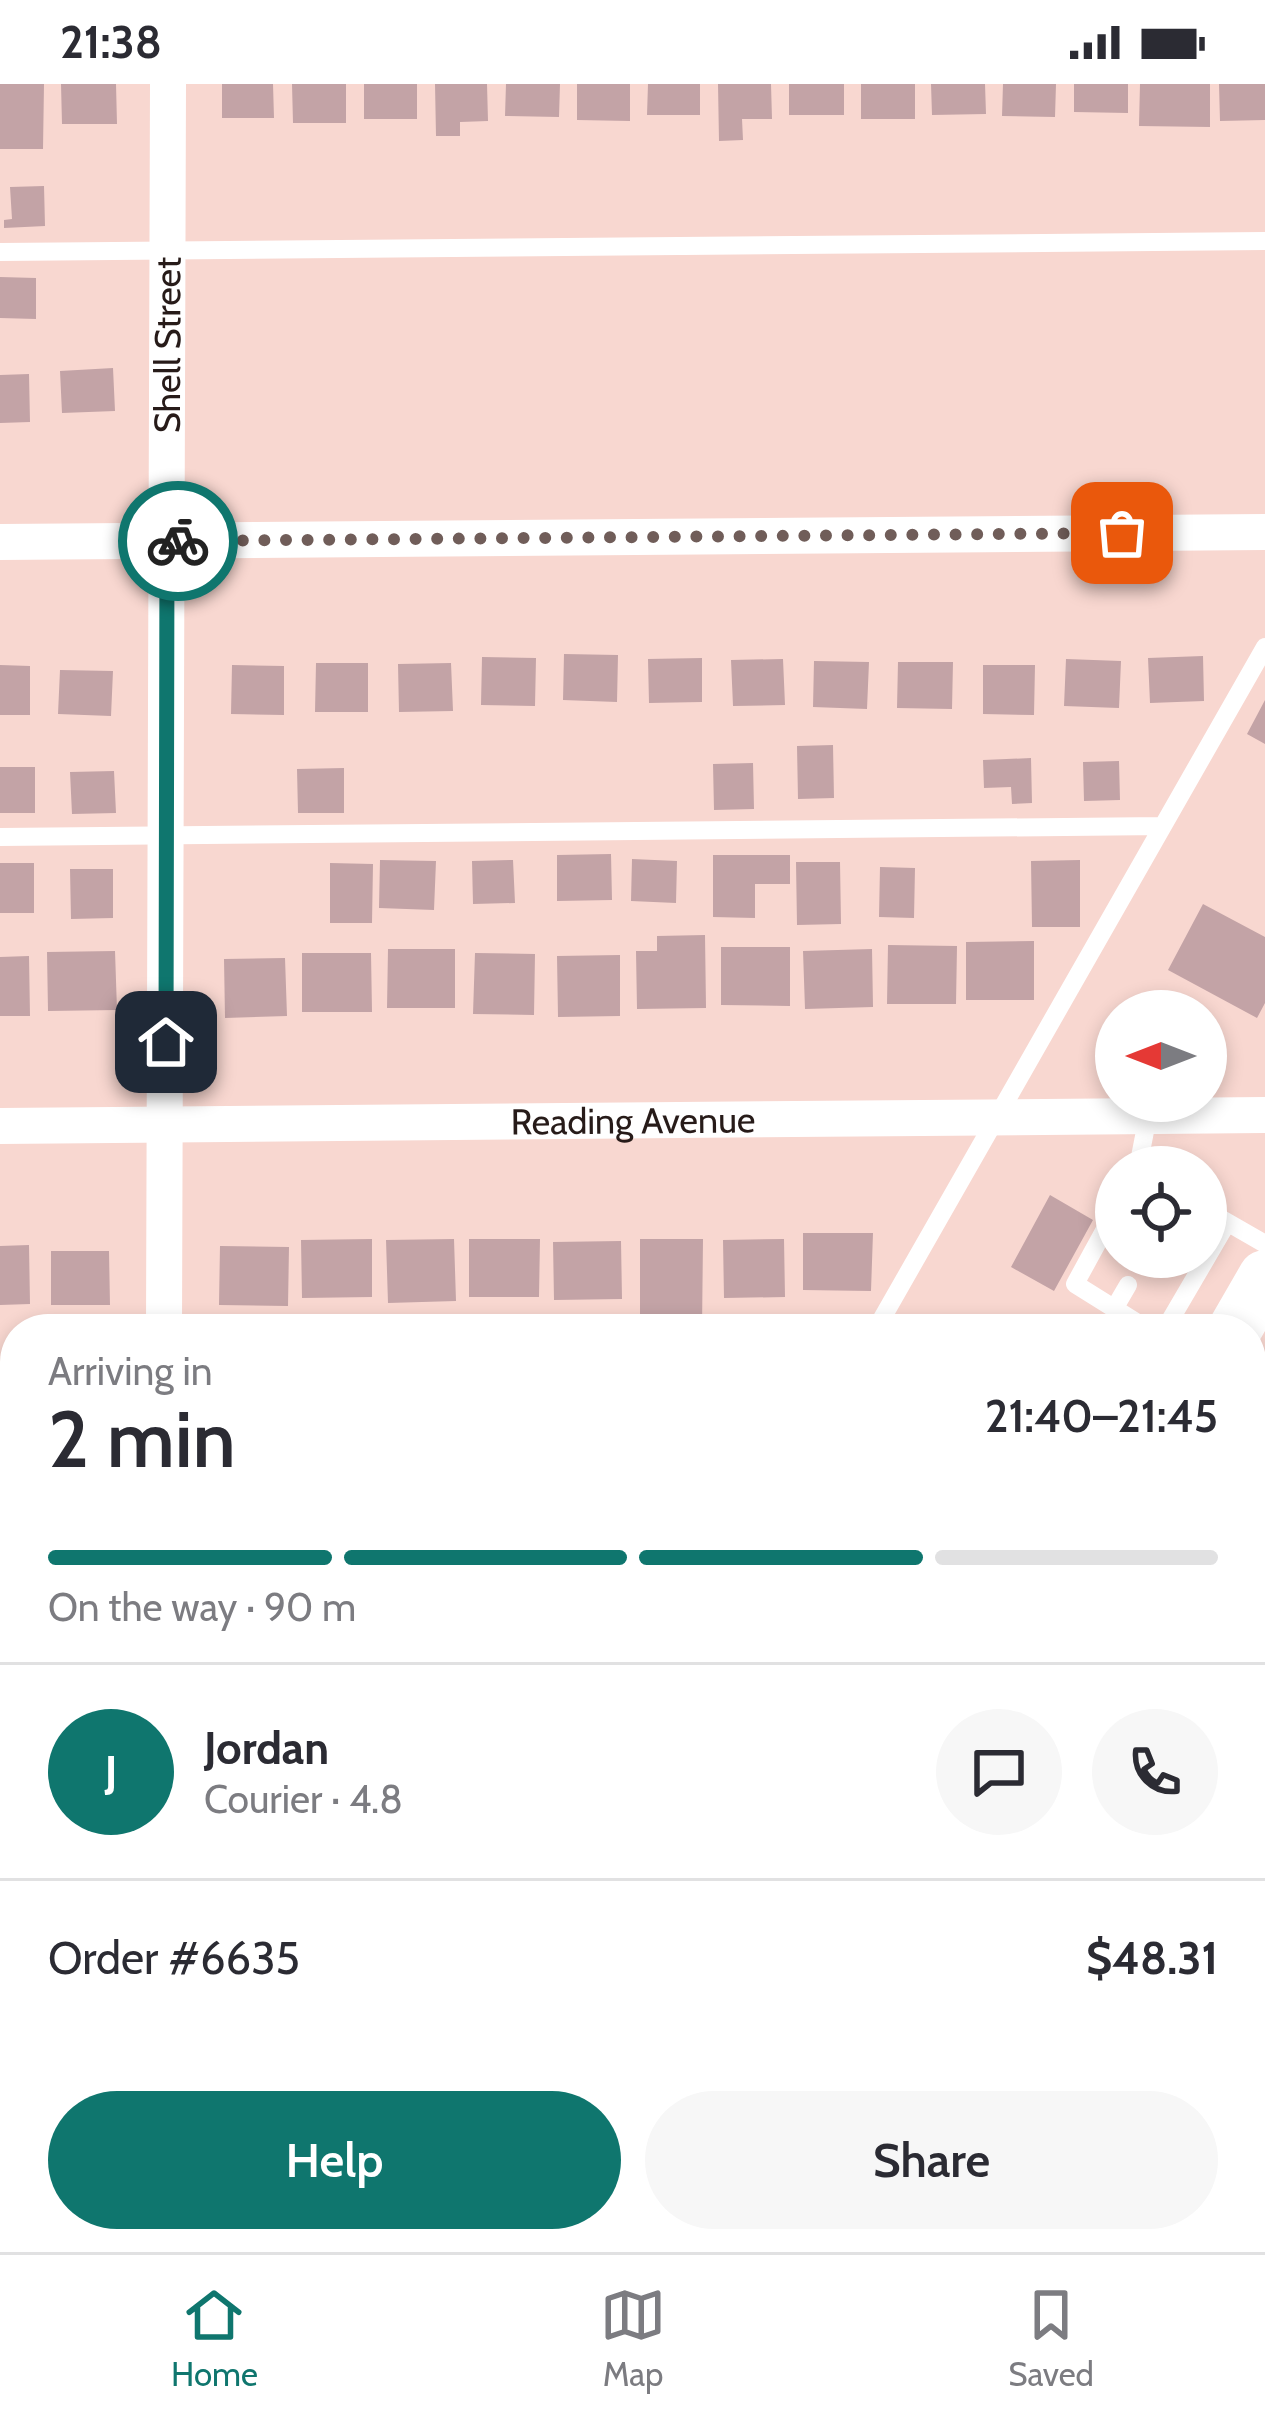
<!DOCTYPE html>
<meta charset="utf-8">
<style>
:root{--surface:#fff;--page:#f7f7f7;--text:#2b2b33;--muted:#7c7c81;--line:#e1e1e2;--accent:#0f766e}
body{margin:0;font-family:Cabin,sans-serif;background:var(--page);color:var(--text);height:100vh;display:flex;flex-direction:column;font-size:45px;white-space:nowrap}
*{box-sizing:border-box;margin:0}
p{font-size:39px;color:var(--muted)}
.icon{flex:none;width:66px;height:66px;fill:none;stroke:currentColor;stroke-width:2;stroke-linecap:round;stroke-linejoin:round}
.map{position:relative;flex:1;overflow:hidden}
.details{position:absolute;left:0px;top:1230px;width:1266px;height:939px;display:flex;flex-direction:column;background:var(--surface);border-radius:48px 48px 0 0;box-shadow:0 6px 18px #0003}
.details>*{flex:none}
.needle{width:78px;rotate:270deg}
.fabs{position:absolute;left:1095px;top:906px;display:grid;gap:24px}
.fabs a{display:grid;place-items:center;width:132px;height:132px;border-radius:50%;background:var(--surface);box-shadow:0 6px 18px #0003;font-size:60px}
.pin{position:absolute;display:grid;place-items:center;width:102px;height:102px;color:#fff;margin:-51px;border-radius:24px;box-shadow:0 6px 18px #0006}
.courier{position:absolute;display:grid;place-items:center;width:120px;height:120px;margin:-60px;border:9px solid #0f766e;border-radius:50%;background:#fff;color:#222;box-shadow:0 3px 15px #0007}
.summary em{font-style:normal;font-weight:600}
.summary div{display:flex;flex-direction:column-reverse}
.summary{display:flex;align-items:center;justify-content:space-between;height:204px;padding:0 48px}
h1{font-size:78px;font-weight:600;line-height:90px}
.bar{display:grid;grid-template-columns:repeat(4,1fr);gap:18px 12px;align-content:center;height:144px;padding:0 48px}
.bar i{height:15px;border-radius:9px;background:var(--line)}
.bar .active{background:var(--accent)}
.bar p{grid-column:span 4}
.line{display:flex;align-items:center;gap:30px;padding:0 48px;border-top:3px solid var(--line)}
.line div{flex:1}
.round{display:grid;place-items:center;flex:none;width:126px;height:126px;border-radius:63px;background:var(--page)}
.cta{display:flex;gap:24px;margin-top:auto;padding:24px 48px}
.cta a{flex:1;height:138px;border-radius:72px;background:var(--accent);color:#fff;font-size:48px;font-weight:600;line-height:138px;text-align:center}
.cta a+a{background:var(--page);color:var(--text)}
.status{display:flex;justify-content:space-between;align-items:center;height:84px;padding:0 60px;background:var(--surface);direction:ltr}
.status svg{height:33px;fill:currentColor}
.menu{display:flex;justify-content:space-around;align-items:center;height:168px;border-top:3px solid var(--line);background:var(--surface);font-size:33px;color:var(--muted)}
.menu a{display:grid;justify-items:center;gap:6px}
.menu .active{color:var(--accent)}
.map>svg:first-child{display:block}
</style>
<div class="status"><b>21:38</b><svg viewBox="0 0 49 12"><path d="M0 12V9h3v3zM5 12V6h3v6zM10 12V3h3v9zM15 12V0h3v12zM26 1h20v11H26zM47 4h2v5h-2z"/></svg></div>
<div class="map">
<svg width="1265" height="2168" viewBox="0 0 1265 2168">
<rect width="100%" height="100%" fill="#f8d7d0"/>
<path fill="#c3a3a6" d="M 0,0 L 44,0 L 43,65 L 0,65 Z
M 61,0 L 116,0 L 117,40 L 62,40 Z
M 222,0 L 273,0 L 274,34 L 222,34 Z
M 292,0 L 346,0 L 346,39 L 293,39 Z
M 364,0 L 417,0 L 417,35 L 364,35 Z
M 435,0 L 487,0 L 488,37 L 460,38 L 460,52 L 436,52 Z
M 506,0 L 560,0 L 559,33 L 505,32 Z
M 577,0 L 630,0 L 630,37 L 577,36 Z
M 648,0 L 700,0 L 700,31 L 647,31 Z
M 718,0 L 771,0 L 772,35 L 742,35 L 743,56 L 719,57 Z
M 789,0 L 844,0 L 844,31 L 789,31 Z
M 861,0 L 915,0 L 915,35 L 861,35 Z
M 931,0 L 985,0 L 986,30 L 932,31 Z
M 1003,0 L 1056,0 L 1055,33 L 1002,32 Z
M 1074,0 L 1128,0 L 1128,29 L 1074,28 Z
M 1140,0 L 1210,0 L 1210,43 L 1139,42 Z
M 1219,0 L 1265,0 L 1265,36 L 1220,37 Z
M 44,102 L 45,142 L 4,144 L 4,136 L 12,135 L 10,103 Z
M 0,193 L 36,194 L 36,235 L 0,234 Z
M 113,284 L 115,327 L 62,329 L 60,287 Z
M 29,290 L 30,338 L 0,339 L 0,291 Z
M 564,570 L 618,571 L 617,618 L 563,616 Z
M 1203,572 L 1204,617 L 1150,619 L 1148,574 Z
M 482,573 L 536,574 L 535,622 L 481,621 Z
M 702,574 L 702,618 L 649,619 L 648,575 Z
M 783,575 L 785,621 L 733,622 L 731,576 Z
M 1066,575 L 1121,577 L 1119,624 L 1064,622 Z
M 814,577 L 869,578 L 867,625 L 813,623 Z
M 898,578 L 953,578 L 952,625 L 897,624 Z
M 316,579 L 368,579 L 368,628 L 315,628 Z
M 451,579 L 453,627 L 399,628 L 398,580 Z
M 0,581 L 30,582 L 30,631 L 0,631 Z
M 232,581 L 284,582 L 284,631 L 231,630 Z
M 983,581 L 1035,581 L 1034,631 L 983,630 Z
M 60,586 L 113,587 L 111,632 L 58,630 Z
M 1265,616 L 1265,660 L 1247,650 Z
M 833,661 L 834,714 L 798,715 L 797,662 Z
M 1031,674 L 1032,719 L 1012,720 L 1011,703 L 984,704 L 983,676 Z
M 1119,677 L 1120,716 L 1084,717 L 1083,678 Z
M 753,679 L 754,725 L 714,726 L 713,680 Z
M 0,683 L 35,683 L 35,729 L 0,729 Z
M 344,684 L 344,729 L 298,729 L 297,685 Z
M 114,687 L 116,729 L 72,730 L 70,688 Z
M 611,770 L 612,816 L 557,817 L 557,771 Z
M 713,771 L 790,771 L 790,800 L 755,800 L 755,834 L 713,833 Z
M 632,775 L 677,777 L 676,819 L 631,817 Z
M 380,776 L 436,777 L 434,826 L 379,824 Z
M 513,776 L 515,819 L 473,820 L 472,777 Z
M 1080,776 L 1080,843 L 1032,843 L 1031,777 Z
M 796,778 L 840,778 L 841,840 L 797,841 Z
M 0,779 L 34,779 L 34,829 L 0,829 Z
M 330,779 L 373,780 L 372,839 L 330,839 Z
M 880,783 L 915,784 L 914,834 L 879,833 Z
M 70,785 L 113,785 L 113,834 L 71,835 Z
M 1203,820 L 1265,853 L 1265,919 L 1257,934 L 1168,886 Z
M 705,851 L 706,924 L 637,925 L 636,867 L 657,867 L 657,852 Z
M 1034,857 L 1034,916 L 966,916 L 966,858 Z
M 888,861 L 957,862 L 956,920 L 887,920 Z
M 721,863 L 790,863 L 790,922 L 721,921 Z
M 388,865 L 455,865 L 455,924 L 387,924 Z
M 872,865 L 873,923 L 805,925 L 803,867 Z
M 115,867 L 117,926 L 48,927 L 47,868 Z
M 302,869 L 371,869 L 372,928 L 302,928 Z
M 475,869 L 535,870 L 534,931 L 473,930 Z
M 620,871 L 620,932 L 558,933 L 557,872 Z
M 29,872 L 30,932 L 0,932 L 0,873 Z
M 285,874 L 287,932 L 225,934 L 224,875 Z
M 1050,1111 L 1093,1136 L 1054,1207 L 1011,1183 Z
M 803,1149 L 873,1149 L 871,1207 L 803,1206 Z
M 372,1155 L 372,1213 L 302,1214 L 301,1156 Z
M 454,1155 L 456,1217 L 388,1219 L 386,1156 Z
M 469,1155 L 540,1155 L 539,1213 L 469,1213 Z
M 640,1155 L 703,1155 L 702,1245 L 640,1245 Z
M 784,1155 L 785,1213 L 724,1214 L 723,1156 Z
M 621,1157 L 622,1215 L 554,1216 L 553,1158 Z
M 29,1161 L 30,1220 L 0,1221 L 0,1162 Z
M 220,1162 L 289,1163 L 288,1222 L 219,1221 Z
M 51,1167 L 109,1167 L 110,1221 L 51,1221 Z
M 527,1240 L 527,1245 L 486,1245 L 486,1241 Z
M 0,1462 L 15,1463 L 15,1522 L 0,1522 Z
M 1257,1475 L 1265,1479 L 1265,1667 L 1251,1659 L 1251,1486 Z
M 0,1735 L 15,1735 L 15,1794 L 0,1794 Z
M 0,1837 L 15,1837 L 15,1880 L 0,1880 Z
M 0,1938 L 15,1938 L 15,1981 L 0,1981 Z
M 1251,2026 L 1265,2026 L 1265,2096 L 1251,2096 Z
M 0,2030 L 15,2031 L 15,2091 L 0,2090 Z"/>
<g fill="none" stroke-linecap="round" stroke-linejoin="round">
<path stroke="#fff" stroke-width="18" d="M 0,168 L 1265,157
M 0,753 L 1163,742
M 1138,1083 L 1148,1032
M 1116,1125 L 1075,1200 L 1147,1245
M 1206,1126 L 1265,1160
M 1114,1225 L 1128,1201
M 876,1245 L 1265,563
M 1165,1245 L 1227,1139
M 0,1335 L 15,1334
M 1251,1735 L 1265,1743
M 0,1912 L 15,1912
M 351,2168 L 359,2154"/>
<g stroke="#fff" stroke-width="36">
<path d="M 0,458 L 1265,448"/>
<path id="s1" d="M 0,1042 L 1265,1031"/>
<path id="s2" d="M 164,1245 L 168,0"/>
<path d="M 0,1625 L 15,1625"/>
<path d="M 163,2154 L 163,2168"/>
</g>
<path stroke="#fff" stroke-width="54" d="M 1235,1245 L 1265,1193
M 708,2168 L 716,2154"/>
</g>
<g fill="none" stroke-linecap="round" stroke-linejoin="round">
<path stroke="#705d59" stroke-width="12" stroke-dasharray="0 21.6" d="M 178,457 L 1122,449"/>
<path stroke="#0f766e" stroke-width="15" d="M 166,958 L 167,458 L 178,457"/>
</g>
<g text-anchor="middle" stroke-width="12" stroke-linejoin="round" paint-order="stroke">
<g font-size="36" fill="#271b19" stroke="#fce8e3">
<text dy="13" stroke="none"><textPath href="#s2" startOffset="984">Shell Street</textPath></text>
<text dy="13" stroke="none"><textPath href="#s1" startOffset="633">Reading Avenue</textPath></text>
</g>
</g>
</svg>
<div class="fabs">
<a><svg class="needle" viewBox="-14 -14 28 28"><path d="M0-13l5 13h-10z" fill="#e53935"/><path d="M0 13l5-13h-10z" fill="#7c7c81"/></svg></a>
<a><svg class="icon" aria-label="locate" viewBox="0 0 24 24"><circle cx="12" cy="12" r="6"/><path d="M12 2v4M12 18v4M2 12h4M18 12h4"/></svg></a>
</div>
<div class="pin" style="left:1122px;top:449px;background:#ea580c"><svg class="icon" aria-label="bag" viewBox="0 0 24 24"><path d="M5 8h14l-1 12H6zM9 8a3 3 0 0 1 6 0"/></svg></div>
<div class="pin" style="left:166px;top:958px;background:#1f2937"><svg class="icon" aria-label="home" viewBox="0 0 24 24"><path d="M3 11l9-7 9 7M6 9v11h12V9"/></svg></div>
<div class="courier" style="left:178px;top:457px"><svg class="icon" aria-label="bike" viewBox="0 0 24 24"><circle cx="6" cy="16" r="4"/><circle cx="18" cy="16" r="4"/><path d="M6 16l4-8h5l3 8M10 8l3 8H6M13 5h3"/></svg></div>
<section class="details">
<div class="summary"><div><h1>2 min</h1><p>Arriving in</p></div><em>21:40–21:45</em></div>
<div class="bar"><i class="active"></i><i class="active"></i><i class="active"></i><i></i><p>On the way · 90 m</p></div>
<div class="line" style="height:216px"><b class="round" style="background:var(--accent);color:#fff">J</b><div><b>Jordan</b><p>Courier · 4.8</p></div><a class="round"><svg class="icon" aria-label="chat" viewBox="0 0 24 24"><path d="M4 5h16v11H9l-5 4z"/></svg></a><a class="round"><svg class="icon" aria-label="phone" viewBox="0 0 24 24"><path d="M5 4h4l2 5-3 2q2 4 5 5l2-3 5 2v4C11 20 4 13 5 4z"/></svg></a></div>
<div class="line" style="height:156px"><div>Order #6635</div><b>$48.31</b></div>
<div class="cta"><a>Help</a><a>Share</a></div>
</section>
</div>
<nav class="menu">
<a class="active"><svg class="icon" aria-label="home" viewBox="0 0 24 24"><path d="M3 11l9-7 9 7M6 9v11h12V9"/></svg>Home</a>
<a><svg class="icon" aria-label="map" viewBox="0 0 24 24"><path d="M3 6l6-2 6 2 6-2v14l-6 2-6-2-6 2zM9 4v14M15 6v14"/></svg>Map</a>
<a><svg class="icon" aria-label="saved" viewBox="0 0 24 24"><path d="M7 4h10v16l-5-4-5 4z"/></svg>Saved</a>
</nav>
